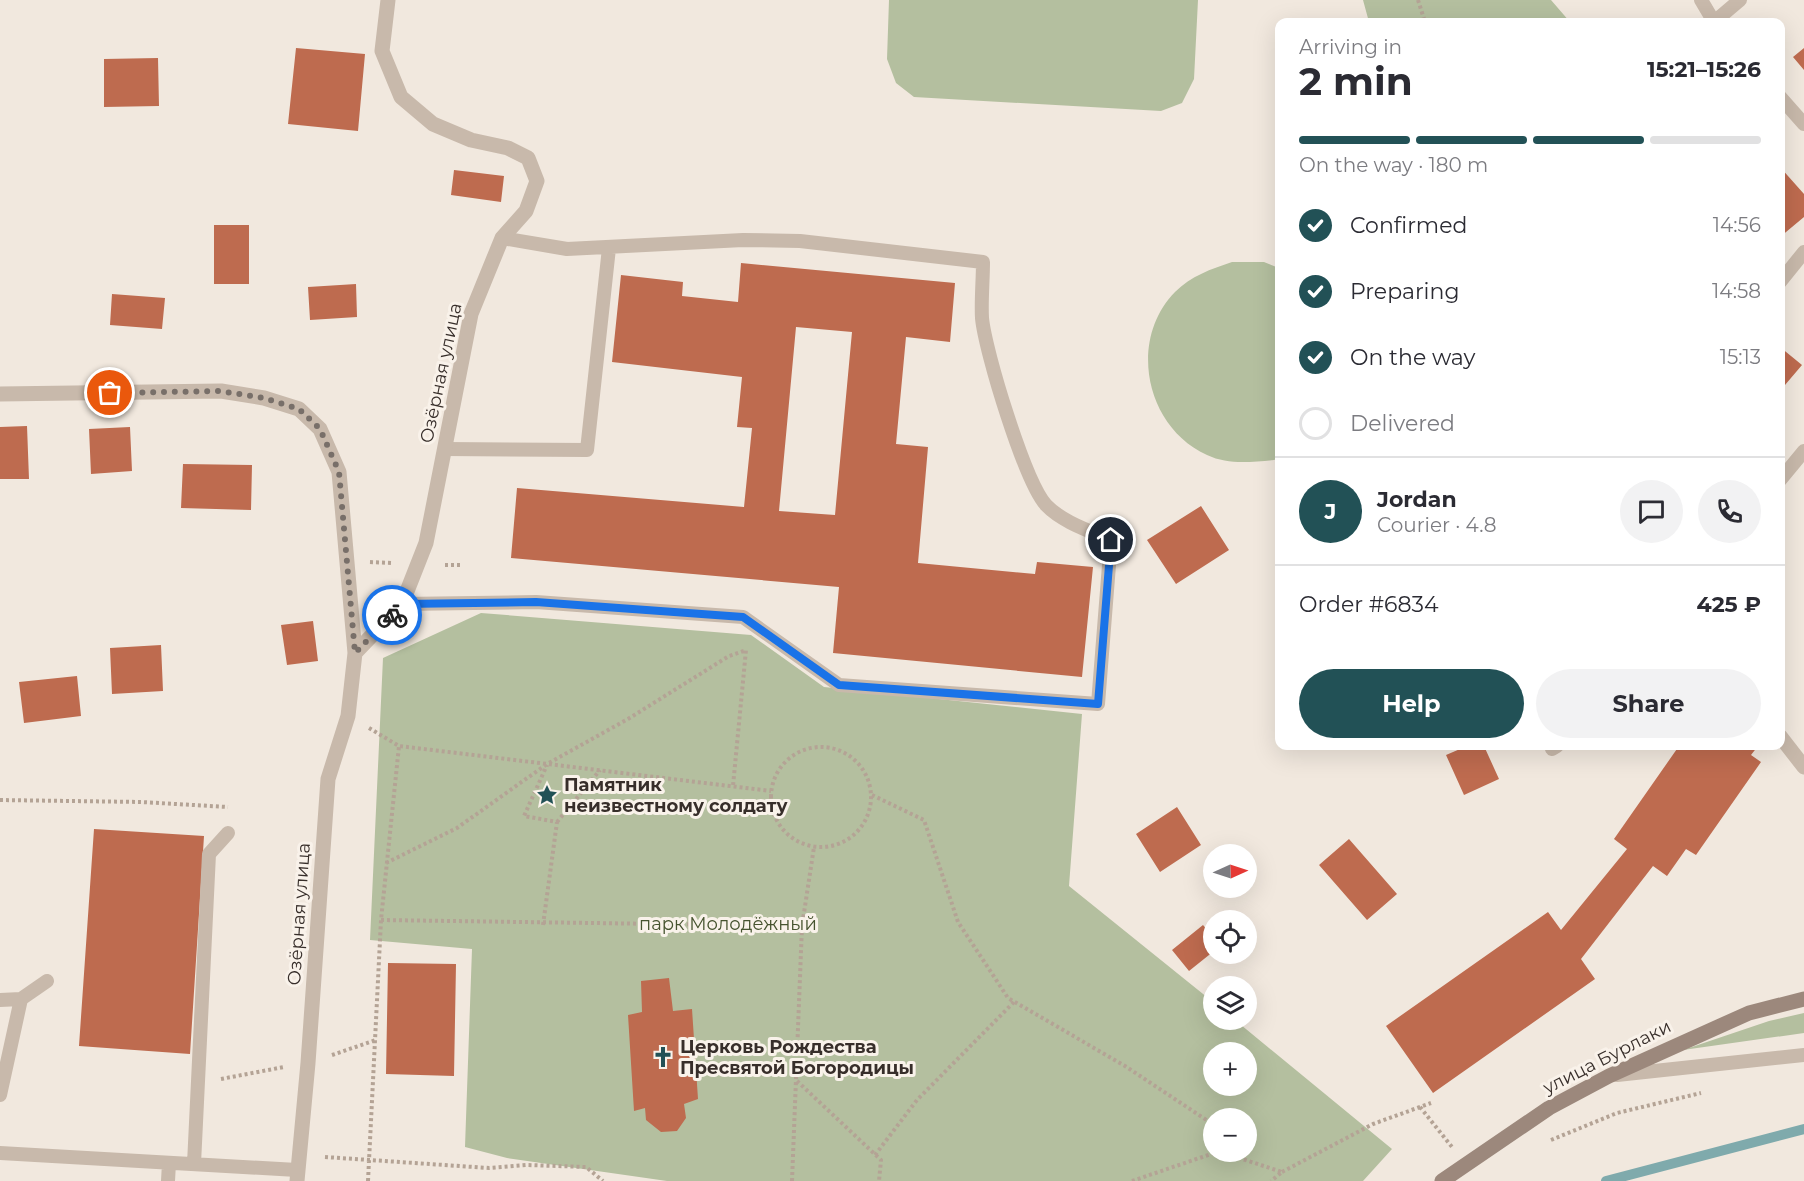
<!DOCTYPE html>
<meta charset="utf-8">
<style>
:root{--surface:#fff;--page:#f2f2f3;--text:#2b2b33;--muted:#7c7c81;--line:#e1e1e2;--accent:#225156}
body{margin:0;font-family:Montserrat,sans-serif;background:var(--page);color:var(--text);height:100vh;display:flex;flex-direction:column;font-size:22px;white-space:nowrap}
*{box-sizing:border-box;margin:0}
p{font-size:20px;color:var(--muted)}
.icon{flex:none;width:33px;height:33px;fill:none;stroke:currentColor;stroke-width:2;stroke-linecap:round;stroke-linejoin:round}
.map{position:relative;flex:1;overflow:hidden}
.drawer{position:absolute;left:1275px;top:18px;width:510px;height:732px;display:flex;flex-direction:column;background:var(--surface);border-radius:12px;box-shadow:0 6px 24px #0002}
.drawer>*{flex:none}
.needle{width:39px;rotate:87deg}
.tools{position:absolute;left:1203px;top:844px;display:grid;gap:12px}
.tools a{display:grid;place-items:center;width:54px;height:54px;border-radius:50%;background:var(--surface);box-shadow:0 6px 24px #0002;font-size:30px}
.pin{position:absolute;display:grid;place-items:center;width:51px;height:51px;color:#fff;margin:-26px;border:3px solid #fff;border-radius:50%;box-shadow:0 2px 6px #0007}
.courier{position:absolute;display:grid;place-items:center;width:60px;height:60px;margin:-30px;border:4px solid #1a73e8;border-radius:50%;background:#fff;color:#222;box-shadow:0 2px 8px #0007}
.overview em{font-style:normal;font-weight:700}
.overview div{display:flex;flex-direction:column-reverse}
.overview{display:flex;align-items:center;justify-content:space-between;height:102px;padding:0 24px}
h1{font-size:39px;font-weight:700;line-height:45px}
.bar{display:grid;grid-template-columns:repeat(4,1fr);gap:9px 6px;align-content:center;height:72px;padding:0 24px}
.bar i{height:8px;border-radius:4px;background:var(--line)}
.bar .current{background:var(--accent)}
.bar p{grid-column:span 4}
.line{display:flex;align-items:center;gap:15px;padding:0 24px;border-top:2px solid var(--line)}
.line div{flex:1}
.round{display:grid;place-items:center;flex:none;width:63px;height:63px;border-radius:32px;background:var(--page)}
ol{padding:0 24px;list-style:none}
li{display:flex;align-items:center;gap:18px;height:66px}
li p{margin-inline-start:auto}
li .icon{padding:6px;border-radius:50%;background:var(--accent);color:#fff;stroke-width:4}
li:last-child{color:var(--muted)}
li i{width:33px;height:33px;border:3px solid var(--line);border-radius:50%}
.cta{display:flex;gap:12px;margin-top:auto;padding:12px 24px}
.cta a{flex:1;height:69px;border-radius:36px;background:var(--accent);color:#fff;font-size:24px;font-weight:700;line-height:69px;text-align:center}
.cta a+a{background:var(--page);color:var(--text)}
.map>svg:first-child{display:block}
</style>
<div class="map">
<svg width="1804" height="1181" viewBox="0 0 1804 1181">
<rect width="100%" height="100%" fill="#f1e8de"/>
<path fill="#b4bf9f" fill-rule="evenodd" d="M 889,0 L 1198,0 L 1194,79 L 1182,103 L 1161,111 L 914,97 L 896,83 L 887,59 Z
M 1363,0 L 1551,0 L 1570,22 L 1369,22 Z
M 1232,262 L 1264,262 L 1279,268 L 1280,458 L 1274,460 C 1251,462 1228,465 1207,455 C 1145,427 1128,340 1175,292 C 1191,276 1211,269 1232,262 Z
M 481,613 L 751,635 L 824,687 L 1082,714 L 1069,886 L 1213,1002 L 1214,1020 L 1235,1020 L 1392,1149 L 1363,1181 L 667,1181 L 507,1158 L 465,1147 L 472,949 L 370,940 L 383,658 ZM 1214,1053 L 1246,1053 L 1246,1086 L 1214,1086 ZM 1214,1119 L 1246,1119 L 1246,1152 L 1214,1152 Z
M 1804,1013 L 1804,1033 L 1683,1050 L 1769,1021 Z"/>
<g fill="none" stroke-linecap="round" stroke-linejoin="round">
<path stroke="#7faaac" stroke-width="10" d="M 1606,1181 L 1804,1129"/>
</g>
<path fill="#be6b4f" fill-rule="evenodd" d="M 296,48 L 365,54 L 358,131 L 288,124 Z
M 1804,48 L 1804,70 L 1793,57 Z
M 158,58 L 159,106 L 104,107 L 104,59 Z
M 1780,167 L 1804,194 L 1804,217 L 1780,237 Z
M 454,170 L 504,176 L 501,202 L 451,195 Z
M 214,225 L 249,225 L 249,284 L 214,284 Z
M 741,263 L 955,283 L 950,342 L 906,337 L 896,444 L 928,447 L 918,563 L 1035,574 L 1037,562 L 1093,567 L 1082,677 L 833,653 L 839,587 L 511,558 L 517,488 L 744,507 L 752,428 L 737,427 L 742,377 L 612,362 L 621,275 L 683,282 L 682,296 L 738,302 ZM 796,327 L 852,332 L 835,515 L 779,511 Z
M 356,284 L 357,317 L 310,320 L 308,287 Z
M 112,294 L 165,298 L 162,329 L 110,325 Z
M 1780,347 L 1802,365 L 1785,385 L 1780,382 Z
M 27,426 L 29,479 L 0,479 L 0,427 Z
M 130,427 L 132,471 L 91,474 L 89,429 Z
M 183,464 L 252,465 L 251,510 L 181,508 Z
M 1201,506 L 1229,550 L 1176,584 L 1147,540 Z
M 313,621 L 318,661 L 287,665 L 281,625 Z
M 161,645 L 163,691 L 112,694 L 110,648 Z
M 77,676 L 81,716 L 24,723 L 19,682 Z
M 1467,746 L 1484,746 L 1499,779 L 1464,795 L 1446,755 Z
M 1679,746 L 1758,746 L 1751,755 L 1761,762 L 1696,855 L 1686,849 L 1667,876 L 1653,866 L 1581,959 L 1595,979 L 1433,1093 L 1386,1026 L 1548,912 L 1561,930 L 1627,849 L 1614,839 Z
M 1177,807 L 1201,845 L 1160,872 L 1136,834 Z
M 94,829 L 204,836 L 190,1054 L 79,1046 Z
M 1349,839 L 1397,894 L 1367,920 L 1319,865 Z
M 1203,925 L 1214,938 L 1214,951 L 1189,971 L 1172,950 Z
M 388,963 L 456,964 L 454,1076 L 386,1074 Z
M 669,978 L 673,1011 L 692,1009 L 698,1099 L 684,1104 L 686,1118 L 677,1131 L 661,1132 L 646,1120 L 645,1108 L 634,1111 L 628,1015 L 642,1012 L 641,981 Z"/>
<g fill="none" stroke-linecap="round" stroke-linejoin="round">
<path stroke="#b4a395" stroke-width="4" stroke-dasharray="3 3" stroke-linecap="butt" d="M 1418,0 L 1425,22
M 370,562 L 392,563
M 445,565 L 462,565
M 369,728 L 399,746 L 771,791
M771 797a50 50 0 1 1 100 0a50 50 0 1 1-100 0Z
M 872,795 L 924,820 L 958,922 L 1008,998 L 1125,1066 L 1214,1125
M 0,800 L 141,802 L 228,807
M 557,822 L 600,770
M 386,863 L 457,828 L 547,764 L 628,719 L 729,656 L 746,650 L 733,786
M 381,920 L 802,926
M 543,925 L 557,822 L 524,816 L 547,765
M 332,1055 L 376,1040
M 221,1079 L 284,1067
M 797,1081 L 881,1160 L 879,1181
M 1420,1107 L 1452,1147
M 1551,1140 L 1617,1113 L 1701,1093
M 1221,1152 L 1282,1172 L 1271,1181
M 875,1155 L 917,1100 L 1014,1002
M 325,1157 L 489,1168 L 527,1165 L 586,1167 L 603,1181
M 1282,1172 L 1373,1124 L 1431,1103
M 368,1181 L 381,920 L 399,746
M 792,1181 L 802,926 L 814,847
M 1132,1181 L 1217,1152"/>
<path stroke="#c8b9ab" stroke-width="14" d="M 1701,0 L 1714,22
M 1714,22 L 1740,0
M 1780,97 L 1804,124
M 1780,282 L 1804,252
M 445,449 L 587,450 L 609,248
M 1780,480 L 1804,451
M 402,604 L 536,602 L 743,617 L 839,685 L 1098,704 L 1111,540 C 1090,531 1062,522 1046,505 C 1025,482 985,351 982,318 C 981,300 983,280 983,262 L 800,241 L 743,240 L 567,249 L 502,238
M 1552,749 L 1557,746
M 0,1000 L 21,999 L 47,981
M 1617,1075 L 1804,1055
M 0,1095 L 21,999
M 0,1153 L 297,1170
M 194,1164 L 209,854 L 228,833
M 168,1181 L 169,1163"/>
<path stroke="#c8b9ab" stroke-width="15" d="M 0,394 L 221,391 L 264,398 L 299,409 L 320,429 L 339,472 L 355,653
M 1780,736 L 1804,767
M 297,1181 L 308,1063 L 328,779 L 348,716 L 355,653 L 402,604 L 426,543 L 471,314 L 502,238 L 526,211 L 537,181 L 528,158 L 508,148 L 471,140 L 433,124 L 401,97 L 382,51 L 388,0"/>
<path stroke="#9c887c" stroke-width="15" d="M 1442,1181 L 1549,1108 L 1609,1076 L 1749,1013 L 1804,999"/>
</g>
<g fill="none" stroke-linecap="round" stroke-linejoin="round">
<path stroke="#786f69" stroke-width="6" stroke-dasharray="0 10.8" d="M 110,393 L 220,391 L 264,398 L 299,409 L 320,429 L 339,472 L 355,653 L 392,615"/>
<path stroke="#1a73e8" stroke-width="8" d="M 392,615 L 402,604 L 536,602 L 743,617 L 839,685 L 1098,704 L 1111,540"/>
</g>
<defs>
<symbol id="sight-bare" viewBox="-9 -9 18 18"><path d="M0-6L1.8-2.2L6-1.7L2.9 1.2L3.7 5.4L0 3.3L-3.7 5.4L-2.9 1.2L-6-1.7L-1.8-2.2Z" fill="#225156" stroke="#f9f2ea" stroke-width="2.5" paint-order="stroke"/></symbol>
<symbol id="church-bare" viewBox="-9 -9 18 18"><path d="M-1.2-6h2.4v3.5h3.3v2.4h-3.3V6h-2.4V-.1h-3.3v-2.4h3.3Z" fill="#225156" stroke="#f9f2ea" stroke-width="2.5" paint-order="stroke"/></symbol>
</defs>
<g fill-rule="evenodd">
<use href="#sight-bare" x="532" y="780" width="30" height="30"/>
<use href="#church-bare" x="648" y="1042" width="30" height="30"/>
</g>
<g text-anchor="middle" stroke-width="6" stroke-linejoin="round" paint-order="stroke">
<g font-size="18" fill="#372e2a" stroke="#f9f2ea">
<text transform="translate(441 373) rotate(-78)" y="6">Озёрная улица</text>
<text transform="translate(299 914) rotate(-86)" y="6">Озёрная улица</text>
<text transform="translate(1607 1057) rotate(-27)" y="6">улица Бурлаки</text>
</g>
<g font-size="18" font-weight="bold" fill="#372e2a" stroke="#f9f2ea" text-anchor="start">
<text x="564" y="791">Памятник<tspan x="564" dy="21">неизвестному солдату</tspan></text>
<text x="680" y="1053">Церковь Рождества<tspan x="680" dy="21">Пресвятой Богородицы</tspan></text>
</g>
<g font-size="18" fill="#46532f" stroke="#f9f2ea">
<text x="728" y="930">парк Молодёжный</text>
</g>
</g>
</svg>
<div class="tools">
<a><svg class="needle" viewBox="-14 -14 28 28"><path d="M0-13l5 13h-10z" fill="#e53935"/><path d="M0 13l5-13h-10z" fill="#7c7c81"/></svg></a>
<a><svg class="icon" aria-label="locate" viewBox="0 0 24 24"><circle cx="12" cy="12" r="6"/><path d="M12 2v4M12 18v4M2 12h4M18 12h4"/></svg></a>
<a><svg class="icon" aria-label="layers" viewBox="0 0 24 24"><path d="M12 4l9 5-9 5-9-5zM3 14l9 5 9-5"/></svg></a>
<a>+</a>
<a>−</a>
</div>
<div class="pin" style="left:110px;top:393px;background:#ea580c"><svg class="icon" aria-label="bag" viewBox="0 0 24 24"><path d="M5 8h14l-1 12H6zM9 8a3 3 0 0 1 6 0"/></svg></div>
<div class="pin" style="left:1111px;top:540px;background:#1f2937"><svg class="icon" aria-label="home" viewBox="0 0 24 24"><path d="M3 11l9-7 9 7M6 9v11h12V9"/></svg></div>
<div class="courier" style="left:392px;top:615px"><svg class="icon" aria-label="bike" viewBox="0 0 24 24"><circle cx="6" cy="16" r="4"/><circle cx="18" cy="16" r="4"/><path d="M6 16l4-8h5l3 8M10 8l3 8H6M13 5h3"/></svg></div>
<section class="drawer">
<div class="overview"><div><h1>2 min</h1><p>Arriving in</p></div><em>15:21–15:26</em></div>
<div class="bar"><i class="current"></i><i class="current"></i><i class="current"></i><i></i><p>On the way · 180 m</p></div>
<ol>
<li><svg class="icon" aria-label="check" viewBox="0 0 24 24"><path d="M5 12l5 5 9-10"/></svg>Confirmed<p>14:56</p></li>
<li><svg class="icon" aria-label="check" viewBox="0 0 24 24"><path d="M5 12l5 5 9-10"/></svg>Preparing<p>14:58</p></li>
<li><svg class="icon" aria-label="check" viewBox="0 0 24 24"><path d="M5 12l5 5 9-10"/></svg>On the way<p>15:13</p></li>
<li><i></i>Delivered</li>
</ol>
<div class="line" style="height:108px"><b class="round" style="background:var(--accent);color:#fff">J</b><div><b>Jordan</b><p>Courier · 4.8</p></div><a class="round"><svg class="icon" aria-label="chat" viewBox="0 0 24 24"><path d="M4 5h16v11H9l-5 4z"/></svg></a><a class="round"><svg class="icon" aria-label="phone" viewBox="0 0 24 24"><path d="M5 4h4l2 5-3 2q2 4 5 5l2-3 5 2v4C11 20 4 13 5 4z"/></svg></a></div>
<div class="line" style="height:78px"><div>Order #6834</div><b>425 ₽</b></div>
<div class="cta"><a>Help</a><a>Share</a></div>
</section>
</div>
